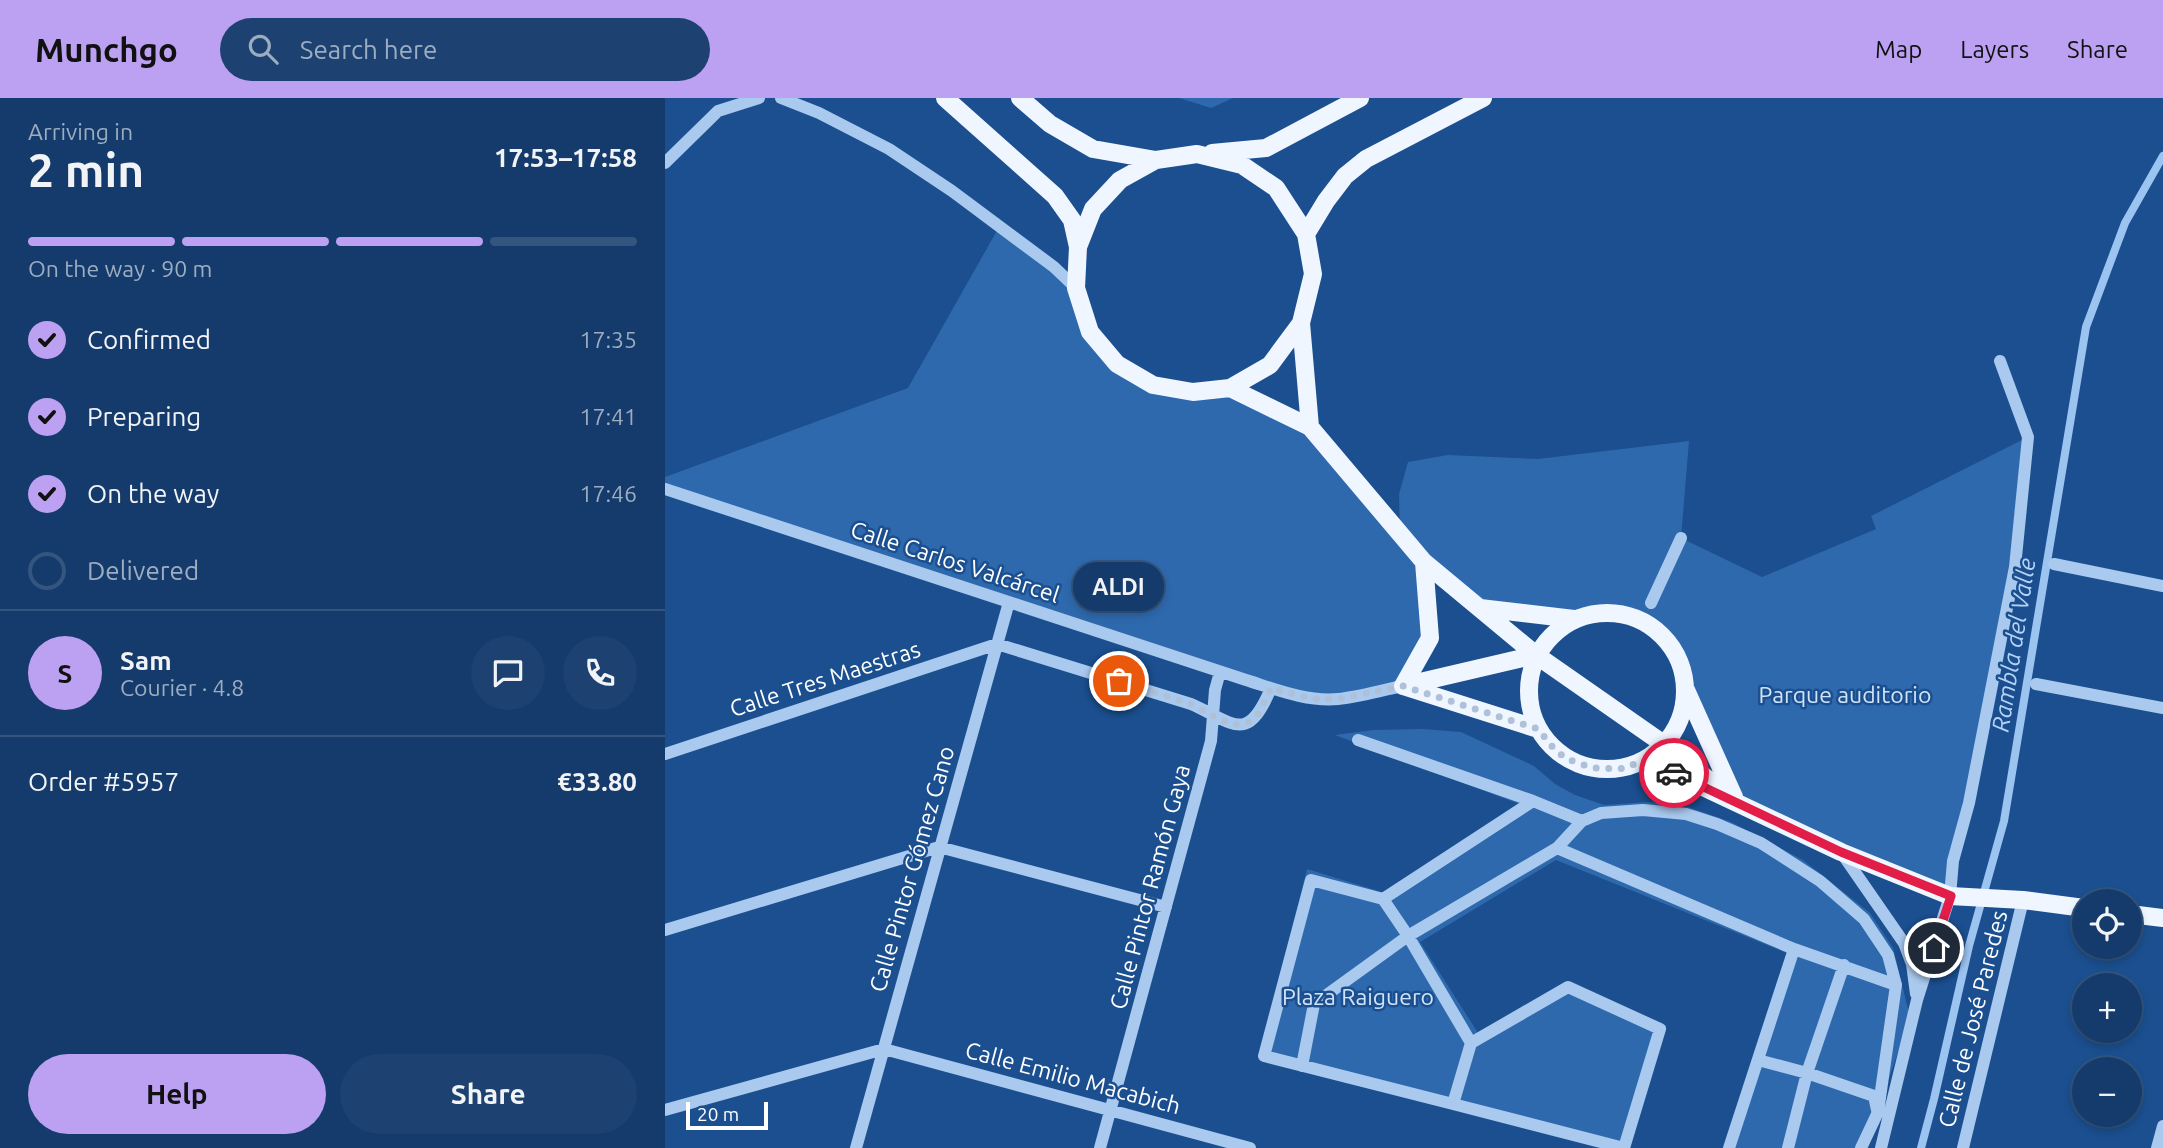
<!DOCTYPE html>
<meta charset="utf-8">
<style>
:root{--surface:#143b6b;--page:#1d4271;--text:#f1f3f6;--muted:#9dadc1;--line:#33557e;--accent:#bca0f2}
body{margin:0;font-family:Ubuntu,sans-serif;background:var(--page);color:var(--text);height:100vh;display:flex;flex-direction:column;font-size:26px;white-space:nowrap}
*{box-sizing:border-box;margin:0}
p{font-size:23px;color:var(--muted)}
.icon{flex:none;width:38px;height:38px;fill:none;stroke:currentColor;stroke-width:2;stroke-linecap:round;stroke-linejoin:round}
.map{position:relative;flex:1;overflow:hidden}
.side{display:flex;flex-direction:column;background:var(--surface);width:665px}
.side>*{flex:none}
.fabs{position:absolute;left:1407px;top:791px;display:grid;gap:14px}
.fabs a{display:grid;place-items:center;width:70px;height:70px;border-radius:50%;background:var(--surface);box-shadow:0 4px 10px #0003,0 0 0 2px var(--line);font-size:35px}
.scale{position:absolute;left:21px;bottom:18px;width:82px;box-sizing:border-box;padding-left:7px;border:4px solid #fff;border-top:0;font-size:19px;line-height:24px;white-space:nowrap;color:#fff;-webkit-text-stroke:5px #1b4f8f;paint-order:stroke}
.pin{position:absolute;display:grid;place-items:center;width:60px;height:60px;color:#fff;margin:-30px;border:4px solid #fff;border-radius:50%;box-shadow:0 2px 7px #0007}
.courier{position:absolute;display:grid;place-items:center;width:70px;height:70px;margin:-35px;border:5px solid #e11d48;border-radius:50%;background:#fff;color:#222;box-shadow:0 2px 9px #0007}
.bubble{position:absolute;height:49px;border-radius:24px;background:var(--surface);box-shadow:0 4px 10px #0003,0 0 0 2px var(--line);font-size:23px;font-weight:700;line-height:49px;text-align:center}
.headline em{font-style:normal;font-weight:700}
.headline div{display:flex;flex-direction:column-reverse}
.headline{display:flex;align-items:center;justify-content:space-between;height:119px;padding:0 28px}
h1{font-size:46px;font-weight:700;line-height:52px}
.bar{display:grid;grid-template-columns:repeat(4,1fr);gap:10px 7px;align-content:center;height:84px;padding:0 28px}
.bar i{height:9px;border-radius:5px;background:var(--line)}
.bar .active{background:var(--accent)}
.bar p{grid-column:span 4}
.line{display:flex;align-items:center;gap:18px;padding:0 28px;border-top:2px solid var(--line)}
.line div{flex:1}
.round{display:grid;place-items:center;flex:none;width:74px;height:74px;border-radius:37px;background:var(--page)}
ol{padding:0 28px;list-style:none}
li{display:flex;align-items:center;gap:21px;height:77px}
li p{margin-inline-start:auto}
li .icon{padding:7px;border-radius:50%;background:var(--accent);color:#111;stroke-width:4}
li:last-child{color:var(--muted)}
li i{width:38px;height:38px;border:4px solid var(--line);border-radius:50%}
.button{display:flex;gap:14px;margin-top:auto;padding:14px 28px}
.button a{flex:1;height:80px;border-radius:42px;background:var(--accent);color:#111;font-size:28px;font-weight:700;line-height:80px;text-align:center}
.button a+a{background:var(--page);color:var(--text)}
header{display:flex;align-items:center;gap:42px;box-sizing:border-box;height:98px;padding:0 35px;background:var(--accent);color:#111}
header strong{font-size:33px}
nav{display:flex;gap:38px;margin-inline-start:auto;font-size:24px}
.search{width:490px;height:63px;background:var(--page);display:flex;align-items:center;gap:18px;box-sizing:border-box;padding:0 24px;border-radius:38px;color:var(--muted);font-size:26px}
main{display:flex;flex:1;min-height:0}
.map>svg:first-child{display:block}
</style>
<header>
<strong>Munchgo</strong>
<div class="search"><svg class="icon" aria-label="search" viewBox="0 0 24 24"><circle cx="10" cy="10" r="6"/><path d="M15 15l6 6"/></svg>Search here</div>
<nav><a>Map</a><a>Layers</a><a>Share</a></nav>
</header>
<main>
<section class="side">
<div class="headline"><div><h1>2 min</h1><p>Arriving in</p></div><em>17:53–17:58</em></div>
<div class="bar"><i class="active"></i><i class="active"></i><i class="active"></i><i></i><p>On the way · 90 m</p></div>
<ol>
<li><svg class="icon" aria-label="check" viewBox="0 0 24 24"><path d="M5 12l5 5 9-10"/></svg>Confirmed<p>17:35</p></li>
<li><svg class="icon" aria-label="check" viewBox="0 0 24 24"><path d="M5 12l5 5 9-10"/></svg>Preparing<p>17:41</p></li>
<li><svg class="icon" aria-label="check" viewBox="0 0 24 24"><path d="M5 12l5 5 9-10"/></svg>On the way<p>17:46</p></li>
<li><i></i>Delivered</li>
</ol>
<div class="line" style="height:126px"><b class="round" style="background:var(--accent);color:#111">S</b><div><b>Sam</b><p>Courier · 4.8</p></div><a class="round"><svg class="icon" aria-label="chat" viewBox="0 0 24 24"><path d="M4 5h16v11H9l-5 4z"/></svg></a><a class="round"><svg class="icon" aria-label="phone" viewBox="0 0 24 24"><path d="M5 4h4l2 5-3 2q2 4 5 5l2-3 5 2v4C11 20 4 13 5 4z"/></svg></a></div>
<div class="line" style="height:91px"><div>Order #5957</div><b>€33.80</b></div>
<div class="button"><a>Help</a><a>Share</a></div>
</section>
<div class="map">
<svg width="1498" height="1050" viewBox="0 0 1498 1050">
<rect width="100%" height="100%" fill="#1b4f8f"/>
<path fill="#2e69ad" d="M 514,0 L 568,0 L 546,10 Z
M 334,129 L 411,190 L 425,234 L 488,287 L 565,290 L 645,329 L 735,434 L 734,396 L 743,364 L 783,357 L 873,361 L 1024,343 L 1016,440 L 1097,479 L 1211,431 L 1206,418 L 1363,339 L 1350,469 L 1285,798 L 1070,703 L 1021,592 L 1016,565 L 1002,541 L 987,528 L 963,517 L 935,514 L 909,521 L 814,510 L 759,465 L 765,540 L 738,588 L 649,601 L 0,391 L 0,379 L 243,290 Z
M 757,631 L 796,634 L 869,668 L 890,686 L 910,697 L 939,707 L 983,704 L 1023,709 L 1066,724 L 1138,762 L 1205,815 L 1228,850 L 1245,919 L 1200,1050 L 1069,1050 L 1124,856 L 891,762 L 755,844 L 815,938 L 904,887 L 999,927 L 965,1050 L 594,959 L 642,771 L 720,795 L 857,707 L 670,637 L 708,632 Z"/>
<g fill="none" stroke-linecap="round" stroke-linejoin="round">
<path stroke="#9cc4f0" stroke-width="8" d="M 1256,1050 L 1269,1001 L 1304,848 L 1339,723 L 1421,229 L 1460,125 L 1498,58"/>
<path stroke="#a9c9ee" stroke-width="12" d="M 116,0 L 154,15 L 224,51 L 287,93 L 389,169 L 411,190
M 0,65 L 53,13 L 94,0
M 0,391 L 581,582 C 610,591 642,604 673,601 C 694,599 717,592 738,588
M 1389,466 L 1498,488
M 986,505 L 1016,440
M 1371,586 L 1498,610
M 693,642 L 868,703
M 0,656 L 332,546 L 526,606 C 569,625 582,647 606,590
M 917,723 L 936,715 L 978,712 L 1021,716 L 1052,726 L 1096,745 L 1155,783 L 1199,821 L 1223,857 L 1231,887
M 892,750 L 1129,851
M 1176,754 L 1239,845 L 1247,866 L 1251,896
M 0,832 L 274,749 L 501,809
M 1093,962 L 1142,975 L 1209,998 L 1212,1012
M 637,968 L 649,906 L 743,838 L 892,750 L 917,723 L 868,703 L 718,801
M 788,1006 L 599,958 L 646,782 L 718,801 L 743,838 L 806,945 L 788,1006 L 959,1050 L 995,931 L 903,889 L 806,945
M 0,1012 L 219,951 L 585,1050
M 191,1050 L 344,504
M 435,1050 L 546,643 L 550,592 L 555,574
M 1064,1050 L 1129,851 L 1231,887 L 1213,1014 L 1196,1050
M 1123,1050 L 1142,975 L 1179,867
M 1216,1050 L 1252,902 L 1285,798 L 1288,763 L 1304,705 L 1350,469 L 1363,339 L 1335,263
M 1298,1050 L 1358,802
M 1492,1050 L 1498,1028"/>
<path stroke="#f0f6ff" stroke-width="18" d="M 280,0 L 390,98 L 407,122 L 413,149
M 355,0 L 385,26 L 428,51 L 491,62
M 547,55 L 601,50 L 695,0
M 641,136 L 661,103 L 680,78 L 701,61 L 818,0
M 636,225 L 605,267 L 565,290 L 528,294 L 488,287 L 452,266 L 425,234 L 411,190 L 413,149 L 428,111 L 455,82 L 491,62 L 532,56 L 577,67 L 611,90 L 641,136 L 648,176 L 636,225 L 645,329
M 565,290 L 645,329 L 759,464 L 871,557 L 1000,647 L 1070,703
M 815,510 L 909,521
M864 593a78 78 0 1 1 156 0a78 78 0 1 1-156 0Z
M 738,588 L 873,631
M 738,588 L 871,557
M 738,588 L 765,540 L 759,464
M 1021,592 L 1069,699
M 981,662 L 1176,754 L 1285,798 L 1358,802 L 1419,810
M 1465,816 L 1498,820"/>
</g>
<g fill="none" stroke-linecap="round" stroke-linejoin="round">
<path stroke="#afc1d8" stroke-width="7" stroke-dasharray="0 12.6" d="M 454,583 L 526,606 L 554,621 L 569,627 L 582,625 L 592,618 L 606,590 L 649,601 L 672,601 L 738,588 L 873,631 L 890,652 L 902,661 L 928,670 L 955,671 L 981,662 L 1009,675"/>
<path stroke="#e11d48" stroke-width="9" d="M 1009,675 L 1176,754 L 1286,798 L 1269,850"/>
</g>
<g text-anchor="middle" stroke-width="5" stroke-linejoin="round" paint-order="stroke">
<g font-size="23" fill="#fff" stroke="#1b4f8f">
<text transform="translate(290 464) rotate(18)" y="8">Calle Carlos Valcárcel</text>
<text transform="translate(160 581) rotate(-18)" y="8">Calle Tres Maestras</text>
<text transform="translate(247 771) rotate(-74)" y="8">Calle Pintor Gómez Cano</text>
<text transform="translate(485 789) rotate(-75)" y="8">Calle Pintor Ramón Gaya</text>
<text transform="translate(1308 921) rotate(-76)" y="8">Calle de José Paredes</text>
<text transform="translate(408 980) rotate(15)" y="8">Calle Emilio Macabich</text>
</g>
<g font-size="23" fill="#cfe3fa" stroke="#1b4f8f">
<text x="1180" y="605">Parque auditorio</text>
<text x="693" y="907">Plaza Raiguero</text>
</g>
<g font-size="24" font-style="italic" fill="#b5d3f5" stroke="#1b4f8f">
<text transform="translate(1349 547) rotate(-81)" y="8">Rambla del Valle</text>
</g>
</g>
</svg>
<div class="fabs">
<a><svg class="icon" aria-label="locate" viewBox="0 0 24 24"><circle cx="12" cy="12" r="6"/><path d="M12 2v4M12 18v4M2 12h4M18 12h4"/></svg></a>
<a>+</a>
<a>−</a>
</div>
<div class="scale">20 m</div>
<div class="pin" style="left:454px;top:583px;background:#ea580c"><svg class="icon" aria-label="bag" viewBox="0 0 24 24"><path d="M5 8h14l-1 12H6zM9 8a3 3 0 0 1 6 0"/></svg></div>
<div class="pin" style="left:1269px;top:850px;background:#1f2937"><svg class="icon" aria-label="home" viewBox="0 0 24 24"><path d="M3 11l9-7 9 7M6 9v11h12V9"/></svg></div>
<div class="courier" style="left:1009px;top:675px"><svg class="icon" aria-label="car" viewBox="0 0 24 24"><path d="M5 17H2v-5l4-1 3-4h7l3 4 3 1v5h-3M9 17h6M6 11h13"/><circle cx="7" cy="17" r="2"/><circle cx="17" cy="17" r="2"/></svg></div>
<div class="bubble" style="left:408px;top:464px;width:91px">ALDI</div>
</div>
</main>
